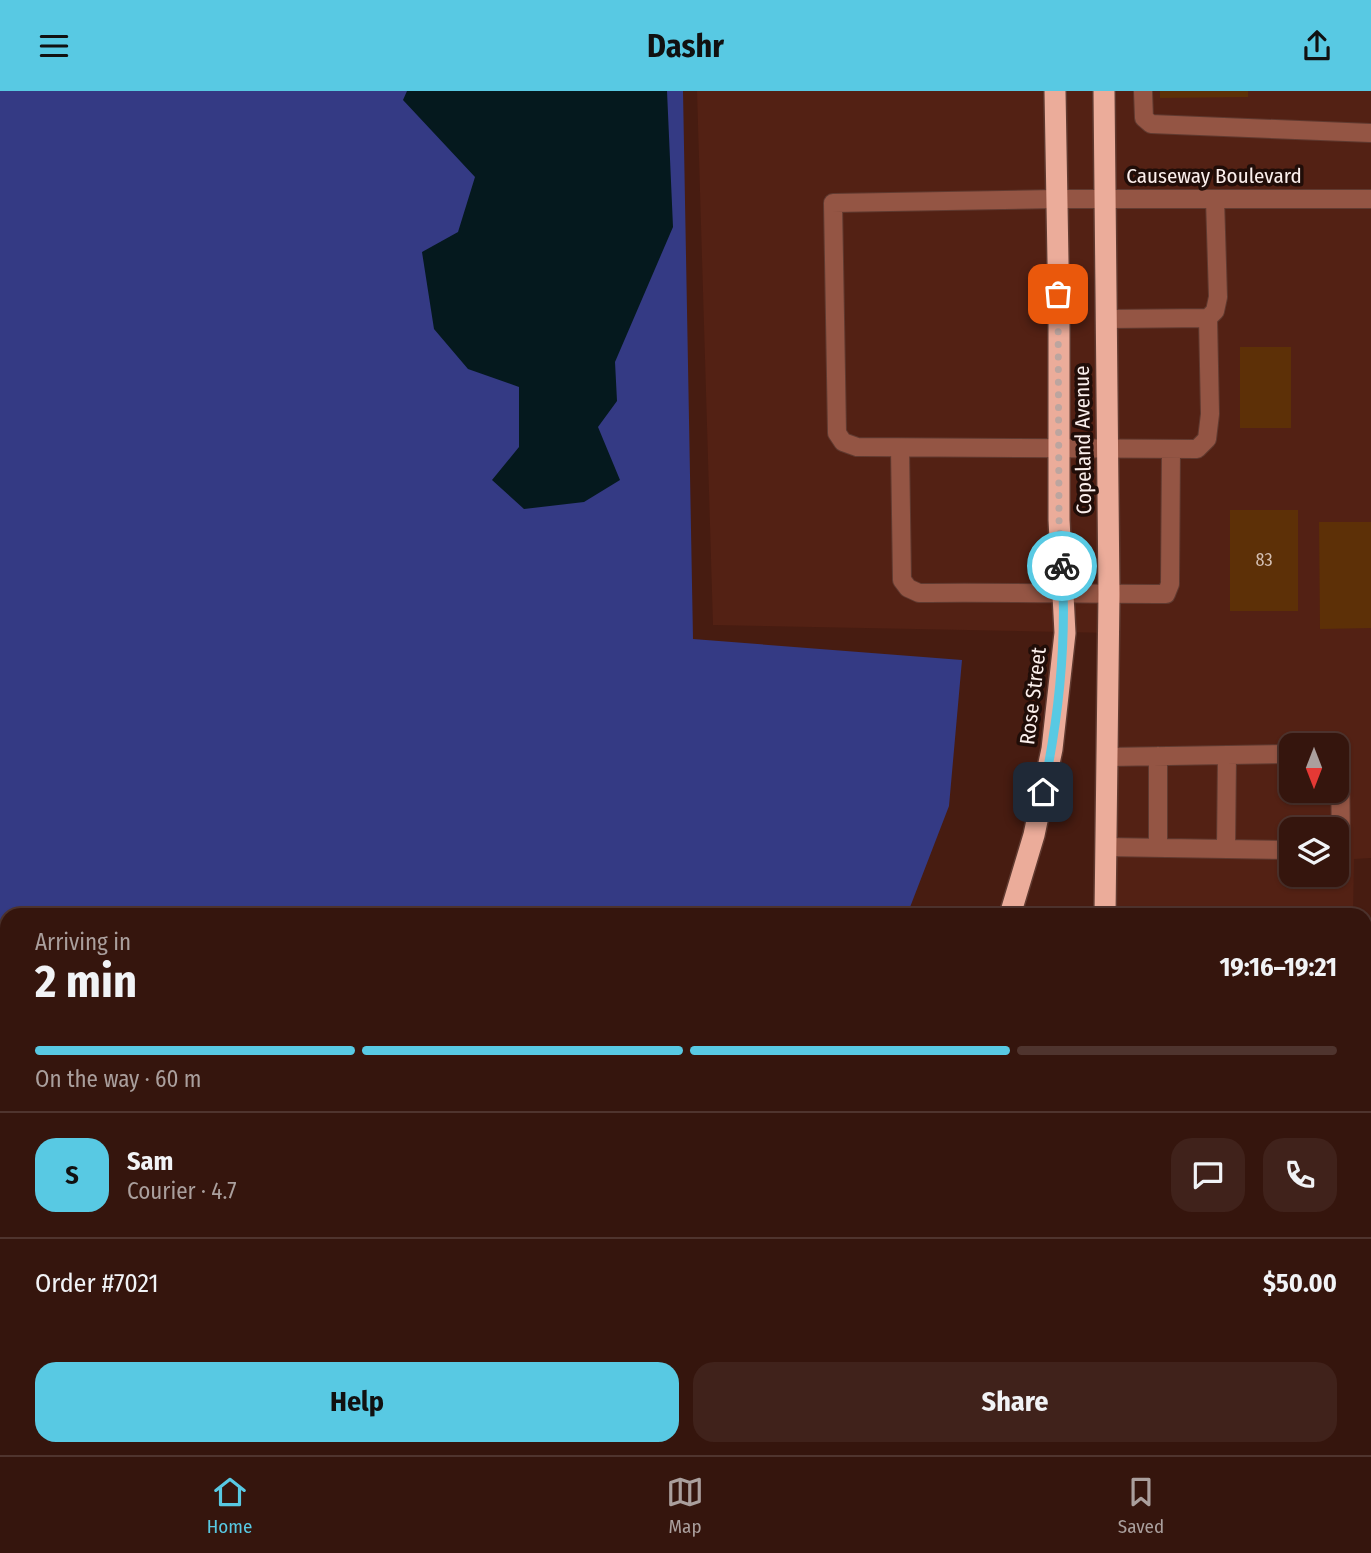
<!DOCTYPE html>
<meta charset="utf-8">
<style>
:root{--surface:#35150d;--page:#40221b;--text:#f1f3f6;--muted:#aa9f9d;--line:#4f342e;--accent:#58c9e3}
body{margin:0;font-family:"Fira Sans Condensed",sans-serif;background:var(--page);color:var(--text);height:100vh;display:flex;flex-direction:column;font-size:26px;white-space:nowrap}
*{box-sizing:border-box;margin:0}
p{font-size:23px;color:var(--muted)}
.icon{flex:none;width:38px;height:38px;fill:none;stroke:currentColor;stroke-width:2;stroke-linecap:round;stroke-linejoin:round}
.map{position:relative;flex:1;overflow:hidden}
.drawer{position:absolute;left:0px;top:817px;width:1372px;height:548px;display:flex;flex-direction:column;background:var(--surface);border-radius:21px 21px 0 0;box-shadow:0 2px 5px #0004,0 0 0 2px var(--line)}
.drawer>*{flex:none}
.needle{width:46px;rotate:180deg}
.controls{position:absolute;left:1279px;top:642px;display:grid;gap:14px}
.controls a{display:grid;place-items:center;width:70px;height:70px;border-radius:14px;background:var(--surface);box-shadow:0 2px 5px #0004,0 0 0 2px var(--line);font-size:35px}
.pin{position:absolute;display:grid;place-items:center;width:60px;height:60px;color:#fff;margin:-30px;border-radius:14px;box-shadow:0 4px 10px #0006}
.courier{position:absolute;display:grid;place-items:center;width:70px;height:70px;margin:-35px;border:5px solid #58c9e3;border-radius:50%;background:#fff;color:#222;box-shadow:0 2px 9px #0007}
.overview em{font-style:normal;font-weight:700}
.overview div{display:flex;flex-direction:column-reverse}
.overview{display:flex;align-items:center;justify-content:space-between;height:119px;padding:0 35px}
h1{font-size:46px;font-weight:700;line-height:52px}
.bar{display:grid;grid-template-columns:repeat(4,1fr);gap:10px 7px;align-content:center;height:84px;padding:0 35px}
.bar i{height:9px;border-radius:5px;background:var(--line)}
.bar .active{background:var(--accent)}
.bar p{grid-column:span 4}
.line{display:flex;align-items:center;gap:18px;padding:0 35px;border-top:2px solid var(--line)}
.line div{flex:1}
.round{display:grid;place-items:center;flex:none;width:74px;height:74px;border-radius:21px;background:var(--page)}
.cta{display:flex;gap:14px;margin-top:auto;padding:14px 35px}
.cta a{flex:1;height:80px;border-radius:21px;background:var(--accent);color:#111;font-size:28px;font-weight:700;line-height:80px;text-align:center}
.cta a+a{background:var(--page);color:var(--text)}
header{display:flex;justify-content:space-between;align-items:center;height:91px;padding:0 35px;background:var(--accent);color:#111;font-size:32px;font-weight:700}
.tabs{display:flex;justify-content:space-around;align-items:center;height:98px;border-top:2px solid var(--line);background:var(--surface);font-size:19px;color:var(--muted)}
.tabs a{display:grid;justify-items:center;gap:4px}
.tabs .active{color:var(--accent)}
.map>svg:first-child{display:block}
</style>
<header><svg class="icon" aria-label="menu" viewBox="0 0 24 24"><path d="M4 6h16M4 12h16M4 18h16"/></svg>Dashr<svg class="icon" aria-label="share" viewBox="0 0 24 24"><path d="M12 15V3M7 8l5-5 5 5M5 13v7h14v-7"/></svg></header>
<div class="map">
<svg width="1371" height="1364" viewBox="0 0 1371 1364">
<rect width="100%" height="100%" fill="#471c11"/>
<path fill="#532114" fill-rule="evenodd" d="M 697,0 L 1371,0 L 1371,767 L 1354,768 L 1353,824 L 1105,824 L 1112,542 L 713,534 ZM 1292,654 L 1337,654 L 1337,700 L 1292,700 ZM 1292,738 L 1337,738 L 1337,784 L 1292,784 Z
M 0,1181 L 7,1181 L 7,1358 L 708,1358 L 706,1364 L 0,1364 Z
M 773,1358 L 1355,1358 L 1355,1364 L 770,1364 Z"/>
<path fill="#343a84" d="M 0,0 L 683,0 L 693,548 L 962,569 L 949,715 L 907,824 L 7,824 L 7,1152 L 0,1152 Z"/>
<path fill="#05191e" d="M 407,0 L 667,0 L 673,136 L 615,271 L 617,310 L 598,336 L 620,389 L 584,411 L 524,418 L 492,389 L 519,356 L 519,296 L 468,278 L 434,238 L 422,161 L 458,141 L 475,86 L 403,9 Z"/>
<path fill="#5d3007" d="M 1160,0 L 1248,0 L 1248,6 L 1160,7 Z
M 1240,256 L 1291,256 L 1291,337 L 1240,337 Z
M 1230,419 L 1298,419 L 1298,520 L 1230,520 Z
M 1319,431 L 1371,431 L 1371,537 L 1320,538 Z
M 444,1358 L 490,1358 L 490,1364 L 444,1364 Z
M 897,1358 L 1036,1358 L 1036,1364 L 896,1364 Z"/>
<g fill="none" stroke-linecap="round" stroke-linejoin="round">
<defs>
<path id="minor" d="M 1143,0 L 1144,27 L 1151,33 L 1371,42
M 1208,227 L 1210,323 L 1207,348 L 1197,358 L 857,356 L 843,351 L 837,342 L 833,112 L 1056,108 L 1371,108
M 1106,228 L 1208,227 L 1215,220 L 1218,206 L 1215,108
M 900,357 L 902,489 L 908,497 L 919,502 C 1001,501 1083,503 1166,503 L 1170,493 L 1171,358
M 1337,662 L 1340,662 L 1341,760 L 1337,760
M 1158,665 L 1158,757
M 1108,666 L 1292,663
M 1106,756 L 1292,759
M 1226,758 L 1227,664
M 1365,1038 L 1371,1038
M 0,1295 L 3,1286 L 7,1284
M 1365,1340 L 1371,1340
M 425,1358 L 425,1364
M 607,1358 L 620,1364
M 1355,1358 L 1355,1364
M 213,1364 L 213,1358
M 293,1364 L 311,1358
M 511,1364 L 512,1358
M 550,1364 L 567,1358"/>
<path id="highway" d="M 1104,0 L 1109,503 L 1105,824
M 1010,824 L 1034,744 L 1052,658 L 1065,542 L 1059,429 L 1059,227 L 1055,0
M 1107,1358 L 1107,1364
M 729,1364 L 732,1358"/>
</defs>
<use href="#minor" stroke="#603a30" stroke-width="20"/>
<use href="#highway" stroke="#603a30" stroke-width="24"/>
<use href="#minor" stroke="#945544" stroke-width="18"/>
<use href="#highway" stroke="#ebac9a" stroke-width="21"/>
</g>
<g fill="none" stroke-linecap="round" stroke-linejoin="round">
<path stroke="#bca59f" stroke-width="7" stroke-dasharray="0 12.6" d="M 1058,203 L 1059,429 L 1062,475"/>
<path stroke="#58c9e3" stroke-width="9" d="M 1043,701 C 1059,626 1067,551 1062,475"/>
</g>
<g text-anchor="middle" stroke-width="7" stroke-linejoin="round" paint-order="stroke">
<g font-size="18" fill="#d4bfb3">
<text x="1264" y="475">83</text>
</g>
<g font-size="21" fill="#fbefec" stroke="#200d08">
<text x="1214" y="92">Causeway Boulevard</text>
<text transform="translate(1083 349) rotate(-91)" y="7">Copeland Avenue</text>
<text transform="translate(1033 605) rotate(-83)" y="7">Rose Street</text>
</g>
</g>
</svg>
<div class="controls">
<a><svg class="needle" viewBox="-14 -14 28 28"><path d="M0-13l5 13h-10z" fill="#e53935"/><path d="M0 13l5-13h-10z" fill="#aa9f9d"/></svg></a>
<a><svg class="icon" aria-label="layers" viewBox="0 0 24 24"><path d="M12 4l9 5-9 5-9-5zM3 14l9 5 9-5"/></svg></a>
</div>
<div class="pin" style="left:1058px;top:203px;background:#ea580c"><svg class="icon" aria-label="bag" viewBox="0 0 24 24"><path d="M5 8h14l-1 12H6zM9 8a3 3 0 0 1 6 0"/></svg></div>
<div class="pin" style="left:1043px;top:701px;background:#1f2937"><svg class="icon" aria-label="home" viewBox="0 0 24 24"><path d="M3 11l9-7 9 7M6 9v11h12V9"/></svg></div>
<div class="courier" style="left:1062px;top:475px"><svg class="icon" aria-label="bike" viewBox="0 0 24 24"><circle cx="6" cy="16" r="4"/><circle cx="18" cy="16" r="4"/><path d="M6 16l4-8h5l3 8M10 8l3 8H6M13 5h3"/></svg></div>
<section class="drawer">
<div class="overview"><div><h1>2 min</h1><p>Arriving in</p></div><em>19:16–19:21</em></div>
<div class="bar"><i class="active"></i><i class="active"></i><i class="active"></i><i></i><p>On the way · 60 m</p></div>
<div class="line" style="height:126px"><b class="round" style="background:var(--accent);color:#111">S</b><div><b>Sam</b><p>Courier · 4.7</p></div><a class="round"><svg class="icon" aria-label="chat" viewBox="0 0 24 24"><path d="M4 5h16v11H9l-5 4z"/></svg></a><a class="round"><svg class="icon" aria-label="phone" viewBox="0 0 24 24"><path d="M5 4h4l2 5-3 2q2 4 5 5l2-3 5 2v4C11 20 4 13 5 4z"/></svg></a></div>
<div class="line" style="height:91px"><div>Order #7021</div><b>$50.00</b></div>
<div class="cta"><a>Help</a><a>Share</a></div>
</section>
</div>
<nav class="tabs">
<a class="active"><svg class="icon" aria-label="home" viewBox="0 0 24 24"><path d="M3 11l9-7 9 7M6 9v11h12V9"/></svg>Home</a>
<a><svg class="icon" aria-label="map" viewBox="0 0 24 24"><path d="M3 6l6-2 6 2 6-2v14l-6 2-6-2-6 2zM9 4v14M15 6v14"/></svg>Map</a>
<a><svg class="icon" aria-label="saved" viewBox="0 0 24 24"><path d="M7 4h10v16l-5-4-5 4z"/></svg>Saved</a>
</nav>
